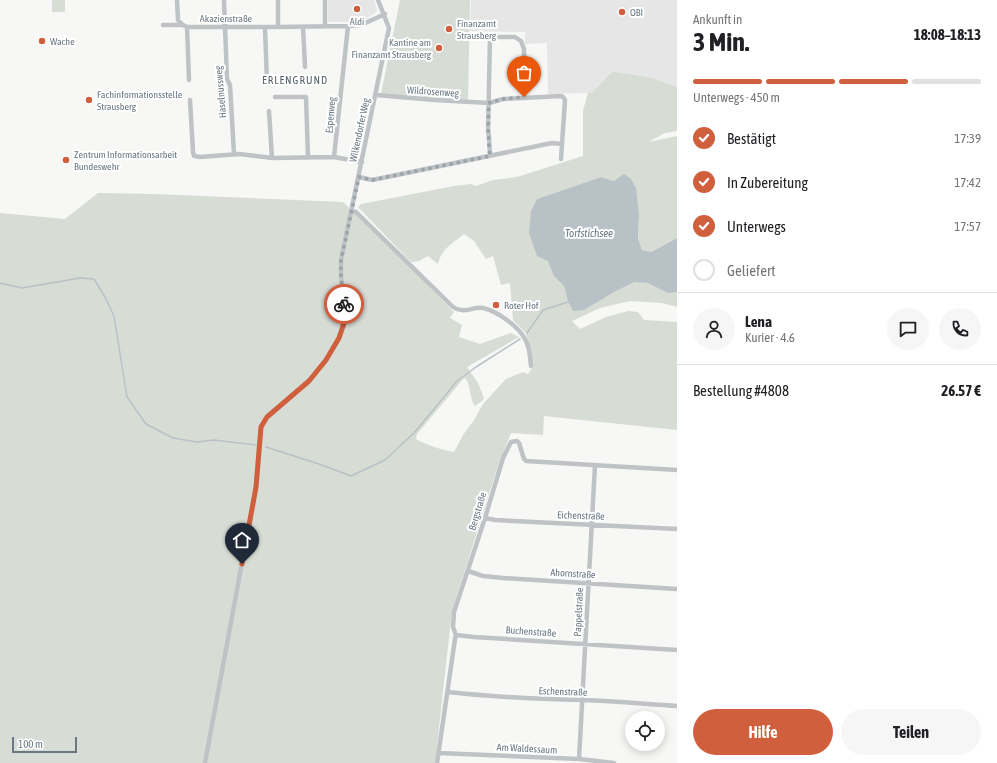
<!DOCTYPE html>
<html lang="de">
<meta charset="utf-8">
<style>
:root{--surface:#fff;--page:#f6f6f6;--text:#202124;--muted:#757577;--line:#e0e0e0;--accent:#d0603d}
body{margin:0;font-family:"Asap Condensed",sans-serif;background:var(--page);color:var(--text);height:100vh;display:flex;flex-direction:column;font-size:15px;white-space:nowrap}
*{box-sizing:border-box;margin:0}
p{font-size:13px;color:var(--muted)}
.icon{flex:none;width:22px;height:22px;fill:none;stroke:currentColor;stroke-width:2;stroke-linecap:round;stroke-linejoin:round}
.map{position:relative;flex:1;overflow:hidden}
.panel{display:flex;flex-direction:column;background:var(--surface);width:320px}
.panel>*{flex:none}
.buttons{position:absolute;left:625px;top:711px;display:grid;gap:8px}
.buttons a{display:grid;place-items:center;width:40px;height:40px;border-radius:50%;background:var(--surface);box-shadow:0 2px 10px #0003;font-size:20px}
.scale{position:absolute;left:12px;bottom:10px;width:65px;box-sizing:border-box;padding-left:4px;border:2px solid #6a7883;border-top:0;font-size:11px;line-height:14px;white-space:nowrap;color:#6a7883;-webkit-text-stroke:3px #fff;paint-order:stroke}
.pin{position:absolute;display:grid;place-items:center;width:34px;height:34px;color:#fff;margin:-41px -17px;border-radius:50% 50% 50% 0;rotate:-45deg;box-shadow:0 0 4px #0007}
.pin .icon{rotate:45deg}
.courier{position:absolute;display:grid;place-items:center;width:40px;height:40px;margin:-20px;border:3px solid #d0603d;border-radius:50%;background:#fff;color:#222;box-shadow:0 1px 5px #0007}
.headline em{font-style:normal;font-weight:700}
.headline div{display:flex;flex-direction:column-reverse}
.headline{display:flex;align-items:center;justify-content:space-between;height:68px;padding:0 16px}
h1{font-size:26px;font-weight:700;line-height:30px}
.bar{display:grid;grid-template-columns:repeat(4,1fr);gap:6px 4px;align-content:center;height:48px;padding:0 16px}
.bar i{height:5px;border-radius:3px;background:var(--line)}
.bar .selected{background:var(--accent)}
.bar p{grid-column:span 4}
.line{display:flex;align-items:center;gap:10px;padding:0 16px;border-top:1px solid var(--line)}
.line div{flex:1}
.round{display:grid;place-items:center;flex:none;width:42px;height:42px;border-radius:21px;background:var(--page)}
ol{padding:0 16px;list-style:none}
li{display:flex;align-items:center;gap:12px;height:44px}
li p{margin-inline-start:auto}
li .icon{padding:4px;border-radius:50%;background:var(--accent);color:#fff;stroke-width:4}
li:last-child{color:var(--muted)}
li i{width:22px;height:22px;border:2px solid var(--line);border-radius:50%}
.cta{display:flex;gap:8px;margin-top:auto;padding:8px 16px}
.cta a{flex:1;height:46px;border-radius:24px;background:var(--accent);color:#fff;font-size:16px;font-weight:700;line-height:46px;text-align:center}
.cta a+a{background:var(--page);color:var(--text)}
main{display:flex;flex:1;min-height:0}
.map>svg:first-child{display:block}
</style>
<main>
<div class="map">
<svg width="677" height="763" viewBox="0 0 677 763">
<rect width="100%" height="100%" fill="#f7f7f5"/>
<path fill="#e5e6e5" d="M 328,0 L 374,0 L 377,10 L 375,13 L 366,19 L 352,22 L 328,22 Z
M 471,0 L 677,0 L 677,87 L 653,78 L 593,93 L 548,94 L 547,43 L 525,44 L 525,32 L 470,31 Z"/>
<path fill="#d7dcd5" d="M 52,0 L 65,0 L 65,12 L 52,12 Z
M 400,0 L 470,0 L 468,100 L 381,94 Z
M 614,72 L 653,78 L 677,87 L 677,131 L 665,133 L 648,142 L 677,136 L 677,238 L 651,252 L 642,250 L 638,238 L 639,222 L 614,181 L 601,177 L 537,199 L 548,261 L 564,286 L 568,302 L 573,311 L 608,279 L 677,284 L 677,307 L 662,303 L 630,301 L 600,308 L 572,321 L 580,329 L 606,317 L 628,311 L 638,312 L 644,320 L 677,322 L 677,430 L 544,416 L 543,435 L 511,433 L 502,456 L 501,456 L 452,611 L 435,763 L 0,763 L 0,213 L 65,219 L 98,193 L 153,194 L 343,202 L 407,264 L 454,312 L 450,318 L 462,325 L 459,337 L 480,344 L 511,333 L 519,337 L 467,367 L 478,383 L 484,398 L 482,401 L 475,406 C 470,400 471,387 466,379 L 464,378 L 417,434 L 416,439 C 427,445 441,450 454,452 L 463,435 L 474,420 L 483,404 L 506,379 L 523,372 L 528,374 L 533,367 L 529,342 L 525,332 L 513,320 L 510,283 L 501,285 L 493,256 L 486,259 L 474,241 L 464,234 C 453,243 441,249 438,264 L 428,256 L 419,261 L 411,262 L 358,207 L 361,204 L 454,186 L 471,184 L 476,186 L 493,180 L 517,177 L 583,156 L 583,111 L 588,92 L 592,93 L 611,73 Z"/>
<path fill="#b8c2c6" d="M 624,174 L 631,179 L 636,188 L 639,216 L 638,238 L 642,250 L 651,252 L 677,238 L 677,292 L 668,293 L 648,283 L 634,282 L 614,292 L 584,310 L 573,311 L 568,302 L 564,286 L 554,276 L 548,261 L 537,256 L 529,233 L 531,211 L 537,199 L 601,177 L 614,181 Z"/>
<g fill="none" stroke-linecap="round" stroke-linejoin="round">
<path stroke="#b8c2c6" stroke-width="1.5" d="M 0,283 L 22,288 L 80,278 L 94,279 L 105,297 L 114,316 L 127,397 L 146,424 L 173,438 L 197,442 L 214,440 L 256,445
M 527,333 L 543,310 L 568,302
M 266,447 L 319,464 L 351,476 L 385,460 L 414,433 L 444,397 L 457,381 L 476,367 L 520,339"/>
<path stroke="#bfc3c6" stroke-width="4.5" d="M 177,0 L 178,20 L 183,25
M 224,0 L 227,79 L 230,85 L 234,154
M 278,0 L 278,27
M 325,0 L 325,26
M 163,25 L 183,25 L 187,27 L 278,27 L 348,26 L 361,25 L 385,14
M 187,27 L 189,80
M 265,27 L 267,83
M 303,27 L 305,67
M 275,97 L 306,97 L 308,157
M 190,100 L 193,152 L 194,156 L 200,157 L 239,154 L 272,158 L 334,157 L 362,162
M 269,111 L 272,158
M 490,156 L 489,137 L 488,131 L 490,37 L 515,37 L 521,41 L 524,49 L 524,97
M 334,157 L 348,26
M 561,159 L 562,144
M 359,177 L 372,180 L 387,177 L 552,143 L 562,144 L 565,100 L 563,97 L 561,96 L 503,99 L 489,103 L 435,100 L 376,95
M 352,211 L 356,212 L 453,307 C 465,315 472,306 483,308 C 497,311 518,326 525,339 C 530,347 530,357 531,366
M 485,518 L 495,520 L 677,529
M 468,571 L 483,576 L 503,578 L 677,589
M 456,635 L 474,637 L 677,650
M 448,692 C 492,697 537,699 582,700 C 614,701 645,704 677,706
M 439,753 L 579,759 L 614,763
M 579,759 L 595,465
M 205,763 L 256,487 L 261,427 L 267,417 L 309,381 L 326,360 L 339,338 L 346,317 L 341,277 L 341,260 L 389,28 L 378,0
M 437,763 L 455,639 L 456,635 L 453,627 L 454,612 L 485,518 L 503,458 L 511,442 L 517,441 L 519,443 L 524,459 L 526,461 L 677,470"/>
</g>
<g fill="none" stroke-linecap="round" stroke-linejoin="round">
<path stroke="#9ba4ab" stroke-width="4" stroke-dasharray="0 7.2" d="M 344,304 L 341,277 L 341,260 L 359,177 L 372,180 L 490,156 C 488,138 488,121 489,103 L 503,99 L 524,97"/>
<path stroke="#d0603d" stroke-width="5" d="M 242,564 L 256,487 L 261,427 L 267,417 L 309,381 L 326,360 L 339,338 L 346,317 L 344,304"/>
</g>
<g fill="#d0603d" stroke="#fff" stroke-width="1.5">
<circle cx="357" cy="9" r="4"/>
<circle cx="622" cy="12" r="4"/>
<circle cx="449" cy="29" r="4"/>
<circle cx="42" cy="41" r="4"/>
<circle cx="439" cy="48" r="4"/>
<circle cx="89" cy="100" r="4"/>
<circle cx="66" cy="160" r="4"/>
<circle cx="496" cy="305" r="4"/>
</g>
<g text-anchor="middle" stroke-width="4" stroke-linejoin="round" paint-order="stroke">
<g font-size="10" fill="#6a7883" stroke="#fff" text-anchor="start">
<text x="630" y="16">OBI</text>
<text x="357" y="25" text-anchor="middle">Aldi</text>
<text x="457" y="27">Finanzamt<tspan x="457" dy="12">Strausberg</tspan></text>
<text x="50" y="45">Wache</text>
<text x="431" y="46" text-anchor="end">Kantine am<tspan x="431" dy="12">Finanzamt Strausberg</tspan></text>
<text x="97" y="98">Fachinformationsstelle<tspan x="97" dy="12">Strausberg</tspan></text>
<text x="74" y="158">Zentrum Informationsarbeit<tspan x="74" dy="12">Bundeswehr</tspan></text>
<text x="504" y="309">Roter Hof</text>
</g>
<g font-size="10" fill="#6a7883" stroke="#fff">
<text x="226" y="22">Akazienstraße</text>
<text transform="translate(433 91) rotate(4)" y="4">Wildrosenweg</text>
<text transform="translate(220 92) rotate(-95)" y="4">Haselnussweg</text>
<text transform="translate(330 115) rotate(-85)" y="4">Espenweg</text>
<text transform="translate(359 130) rotate(-78)" y="4">Wilkendorfer Weg</text>
<text transform="translate(477 511) rotate(-73)" y="4">Bergstraße</text>
<text transform="translate(581 515) rotate(2)" y="4">Eichenstraße</text>
<text transform="translate(573 573) rotate(3)" y="4">Ahornstraße</text>
<text transform="translate(578 612) rotate(-87)" y="4">Pappelstraße</text>
<text transform="translate(531 631) rotate(4)" y="4">Buchenstraße</text>
<text transform="translate(563 691) rotate(2)" y="4">Eschenstraße</text>
<text transform="translate(527 748) rotate(3)" y="4">Am Waldessaum</text>
</g>
<g font-size="11" letter-spacing="1" fill="#576169" stroke="#fff">
<text x="295" y="84">ERLENGRUND</text>
</g>
<g font-size="11" font-style="italic" fill="#66777f" stroke="#fff">
<text x="589" y="237">Torfstichsee</text>
</g>
</g>
</svg>
<div class="buttons">
<a><svg class="icon" aria-label="locate" viewBox="0 0 24 24"><circle cx="12" cy="12" r="6"/><path d="M12 2v4M12 18v4M2 12h4M18 12h4"/></svg></a>
</div>
<div class="scale">100 m</div>
<div class="pin" style="left:524px;top:97px;background:#ea580c"><svg class="icon" aria-label="bag" viewBox="0 0 24 24"><path d="M5 8h14l-1 12H6zM9 8a3 3 0 0 1 6 0"/></svg></div>
<div class="pin" style="left:242px;top:564px;background:#1f2937"><svg class="icon" aria-label="home" viewBox="0 0 24 24"><path d="M3 11l9-7 9 7M6 9v11h12V9"/></svg></div>
<div class="courier" style="left:344px;top:304px"><svg class="icon" aria-label="bike" viewBox="0 0 24 24"><circle cx="6" cy="16" r="4"/><circle cx="18" cy="16" r="4"/><path d="M6 16l4-8h5l3 8M10 8l3 8H6M13 5h3"/></svg></div>
</div>
<section class="panel">
<div class="headline"><div><h1>3 Min.</h1><p>Ankunft in</p></div><em>18:08–18:13</em></div>
<div class="bar"><i class="selected"></i><i class="selected"></i><i class="selected"></i><i></i><p>Unterwegs · 450 m</p></div>
<ol>
<li><svg class="icon" aria-label="check" viewBox="0 0 24 24"><path d="M5 12l5 5 9-10"/></svg>Bestätigt<p>17:39</p></li>
<li><svg class="icon" aria-label="check" viewBox="0 0 24 24"><path d="M5 12l5 5 9-10"/></svg>In Zubereitung<p>17:42</p></li>
<li><svg class="icon" aria-label="check" viewBox="0 0 24 24"><path d="M5 12l5 5 9-10"/></svg>Unterwegs<p>17:57</p></li>
<li><i></i>Geliefert</li>
</ol>
<div class="line" style="height:72px"><a class="round"><svg class="icon" aria-label="person" viewBox="0 0 24 24"><circle cx="12" cy="8" r="4"/><path d="M4 21q1-7 8-7t8 7"/></svg></a><div><b>Lena</b><p>Kurier · 4.6</p></div><a class="round"><svg class="icon" aria-label="chat" viewBox="0 0 24 24"><path d="M4 5h16v11H9l-5 4z"/></svg></a><a class="round"><svg class="icon" aria-label="phone" viewBox="0 0 24 24"><path d="M5 4h4l2 5-3 2q2 4 5 5l2-3 5 2v4C11 20 4 13 5 4z"/></svg></a></div>
<div class="line" style="height:52px"><div>Bestellung #4808</div><b>26.57 €</b></div>
<div class="cta"><a>Hilfe</a><a>Teilen</a></div>
</section>
</main>
